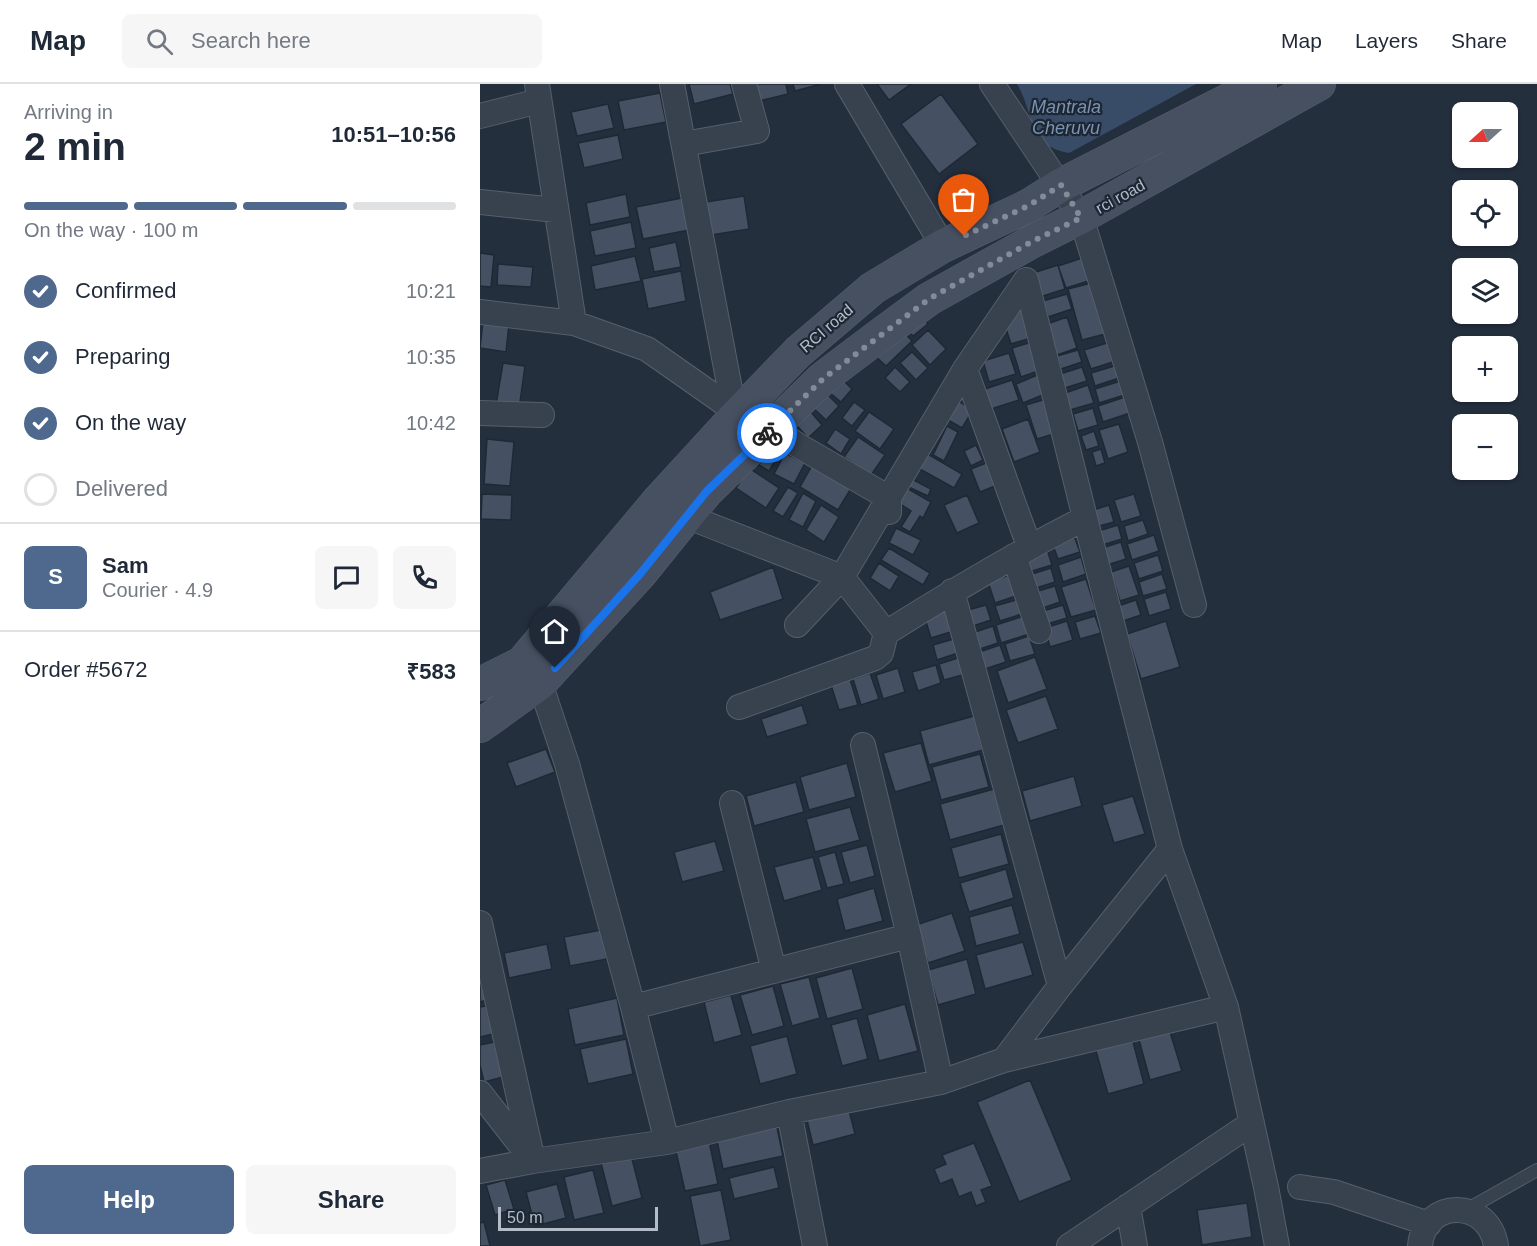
<!DOCTYPE html>
<meta charset="utf-8">
<style>
:root{--surface:#fff;--page:#f6f6f7;--text:#1f2937;--muted:#747a83;--line:#e0e1e3;--accent:#4f688e}
body{margin:0;font-family:Arial,sans-serif;background:var(--page);color:var(--text);height:100vh;display:flex;flex-direction:column;font-size:22px;white-space:nowrap}
*{box-sizing:border-box;margin:0}
p{font-size:20px;color:var(--muted)}
.icon{flex:none;width:33px;height:33px;fill:none;stroke:currentColor;stroke-width:2;stroke-linecap:round;stroke-linejoin:round}
.map{position:relative;flex:1;overflow:hidden}
.panel{display:flex;flex-direction:column;background:var(--surface);width:480px}
.panel>*{flex:none}
.needle{width:39px;rotate:249deg}
.controls{position:absolute;left:972px;top:18px;display:grid;gap:12px}
.controls a{display:grid;place-items:center;width:66px;height:66px;border-radius:9px;background:var(--surface);box-shadow:0 2px 4px #0004;font-size:30px}
.scale{position:absolute;left:18px;bottom:15px;width:160px;box-sizing:border-box;padding-left:6px;border:3px solid #b4bcc9;border-top:0;font-size:16px;line-height:21px;white-space:nowrap;color:#b4bcc9;-webkit-text-stroke:4px #1d2633;paint-order:stroke}
.pin{position:absolute;display:grid;place-items:center;width:51px;height:51px;color:#fff;margin:-62px -26px;border-radius:50% 50% 50% 0;rotate:-45deg;box-shadow:0 0 6px #0007}
.pin .icon{rotate:45deg}
.courier{position:absolute;display:grid;place-items:center;width:60px;height:60px;margin:-30px;border:4px solid #1a73e8;border-radius:50%;background:#fff;color:#222;box-shadow:0 2px 8px #0007}
.headline em{font-style:normal;font-weight:700}
.headline div{display:flex;flex-direction:column-reverse}
.headline{display:flex;align-items:center;justify-content:space-between;height:102px;padding:0 24px}
h1{font-size:39px;font-weight:700;line-height:45px}
.bar{display:grid;grid-template-columns:repeat(4,1fr);gap:9px 6px;align-content:center;height:72px;padding:0 24px}
.bar i{height:8px;border-radius:4px;background:var(--line)}
.bar .selected{background:var(--accent)}
.bar p{grid-column:span 4}
.line{display:flex;align-items:center;gap:15px;padding:0 24px;border-top:2px solid var(--line)}
.line div{flex:1}
.round{display:grid;place-items:center;flex:none;width:63px;height:63px;border-radius:9px;background:var(--page)}
ol{padding:0 24px;list-style:none}
li{display:flex;align-items:center;gap:18px;height:66px}
li p{margin-inline-start:auto}
li .icon{padding:6px;border-radius:50%;background:var(--accent);color:#fff;stroke-width:4}
li:last-child{color:var(--muted)}
li i{width:33px;height:33px;border:3px solid var(--line);border-radius:50%}
.action{display:flex;gap:12px;margin-top:auto;padding:12px 24px}
.action a{flex:1;height:69px;border-radius:9px;background:var(--accent);color:#fff;font-size:24px;font-weight:700;line-height:69px;text-align:center}
.action a+a{background:var(--page);color:var(--text)}
header{display:flex;align-items:center;gap:36px;box-sizing:border-box;height:84px;padding:0 30px;background:var(--surface);border-bottom:2px solid var(--line)}
header strong{font-size:28px}
nav{display:flex;gap:33px;margin-inline-start:auto;font-size:21px}
.search{width:420px;height:54px;background:var(--page);display:flex;align-items:center;gap:15px;box-sizing:border-box;padding:0 21px;border-radius:9px;color:var(--muted);font-size:22px}
main{display:flex;flex:1;min-height:0}
.map>svg:first-child{display:block}
</style>
<header>
<strong>Map</strong>
<div class="search"><svg class="icon" aria-label="search" viewBox="0 0 24 24"><circle cx="10" cy="10" r="6"/><path d="M15 15l6 6"/></svg>Search here</div>
<nav><a>Map</a><a>Layers</a><a>Share</a></nav>
</header>
<main>
<section class="panel">
<div class="headline"><div><h1>2 min</h1><p>Arriving in</p></div><em>10:51–10:56</em></div>
<div class="bar"><i class="selected"></i><i class="selected"></i><i class="selected"></i><i></i><p>On the way · 100 m</p></div>
<ol>
<li><svg class="icon" aria-label="check" viewBox="0 0 24 24"><path d="M5 12l5 5 9-10"/></svg>Confirmed<p>10:21</p></li>
<li><svg class="icon" aria-label="check" viewBox="0 0 24 24"><path d="M5 12l5 5 9-10"/></svg>Preparing<p>10:35</p></li>
<li><svg class="icon" aria-label="check" viewBox="0 0 24 24"><path d="M5 12l5 5 9-10"/></svg>On the way<p>10:42</p></li>
<li><i></i>Delivered</li>
</ol>
<div class="line" style="height:108px"><b class="round" style="background:var(--accent);color:#fff">S</b><div><b>Sam</b><p>Courier · 4.9</p></div><a class="round"><svg class="icon" aria-label="chat" viewBox="0 0 24 24"><path d="M4 5h16v11H9l-5 4z"/></svg></a><a class="round"><svg class="icon" aria-label="phone" viewBox="0 0 24 24"><path d="M5 4h4l2 5-3 2q2 4 5 5l2-3 5 2v4C11 20 4 13 5 4z"/></svg></a></div>
<div class="line" style="height:78px"><div>Order #5672</div><b>₹583</b></div>
<div class="action"><a>Help</a><a>Share</a></div>
</section>
<div class="map">
<svg width="1057" height="1162" viewBox="0 0 1057 1162">
<rect width="100%" height="100%" fill="#242f3e"/>
<path fill="#394c67" d="M 537,0 L 716,0 L 589,69 C 546,61 556,32 537,0 Z"/>
<path fill="#455162" stroke="#1f2835" stroke-width="1.5" d="M 209,0 L 250,0 L 253,10 L 214,20 Z
M 275,0 L 306,0 L 308,10 L 279,17 Z
M 313,0 L 341,0 L 315,7 Z
M 397,0 L 431,0 L 409,16 Z
M 180,9 L 186,38 L 144,46 L 138,17 Z
M 461,10 L 498,60 L 459,90 L 421,40 Z
M 128,20 L 134,44 L 97,52 L 91,28 Z
M 138,51 L 143,75 L 104,84 L 98,59 Z
M 146,110 L 150,133 L 110,141 L 106,119 Z
M 264,112 L 269,145 L 231,151 L 226,118 Z
M 202,114 L 209,146 L 163,155 L 156,123 Z
M 151,138 L 156,164 L 115,172 L 110,147 Z
M 196,158 L 201,183 L 174,188 L 169,164 Z
M 0,169 L 14,171 L 11,203 L 0,202 Z
M 155,172 L 161,197 L 115,206 L 111,182 Z
M 608,172 L 615,195 L 586,204 L 578,182 Z
M 18,180 L 53,183 L 51,203 L 17,201 Z
M 578,181 L 585,205 L 560,213 L 553,189 Z
M 201,187 L 206,217 L 168,225 L 162,195 Z
M 615,198 L 629,249 L 602,256 L 588,205 Z
M 587,210 L 592,225 L 568,233 L 563,217 Z
M 543,226 L 551,254 L 531,260 L 522,232 Z
M 440,231 L 448,240 L 433,252 L 424,243 Z
M 587,233 L 597,264 L 577,271 L 567,240 Z
M 3,237 L 29,240 L 26,268 L 0,264 Z
M 421,245 L 432,257 L 406,282 L 394,271 Z
M 448,246 L 466,265 L 450,281 L 432,261 Z
M 552,258 L 561,286 L 541,293 L 532,264 Z
M 627,259 L 633,278 L 611,285 L 604,266 Z
M 598,266 L 602,278 L 581,285 L 577,272 Z
M 432,268 L 448,284 L 436,296 L 420,279 Z
M 529,269 L 536,290 L 509,298 L 503,277 Z
M 23,279 L 45,282 L 39,325 L 16,321 Z
M 641,280 L 645,292 L 615,302 L 611,289 Z
M 415,283 L 430,298 L 420,308 L 405,294 Z
M 602,283 L 607,297 L 585,304 L 580,290 Z
M 562,289 L 570,308 L 543,319 L 536,300 Z
M 358,291 L 372,305 L 361,318 L 344,304 Z
M 647,295 L 651,309 L 619,319 L 615,305 Z
M 532,296 L 539,316 L 511,325 L 505,305 Z
M 608,301 L 614,319 L 590,326 L 585,309 Z
M 345,308 L 359,322 L 346,336 L 331,322 Z
M 651,311 L 656,327 L 623,338 L 618,322 Z
M 472,313 L 493,326 L 482,344 L 461,332 Z
M 566,315 L 577,349 L 557,355 L 546,321 Z
M 374,318 L 385,326 L 372,342 L 362,334 Z
M 325,321 L 342,341 L 328,354 L 310,334 Z
M 613,324 L 618,341 L 598,347 L 593,330 Z
M 389,328 L 414,345 L 400,365 L 375,347 Z
M 548,335 L 560,368 L 534,378 L 522,345 Z
M 639,340 L 648,368 L 628,375 L 619,346 Z
M 467,342 L 478,348 L 464,377 L 453,371 Z
M 355,345 L 370,355 L 361,370 L 346,359 Z
M 614,347 L 619,362 L 606,366 L 601,352 Z
M 378,353 L 405,371 L 391,391 L 364,373 Z
M 7,355 L 34,358 L 30,402 L 4,400 Z
M 496,361 L 503,376 L 491,382 L 484,367 Z
M 288,363 L 299,369 L 289,387 L 279,381 Z
M 621,365 L 625,379 L 616,382 L 612,368 Z
M 305,369 L 325,379 L 314,400 L 294,390 Z
M 446,369 L 482,390 L 474,404 L 438,384 Z
M 511,377 L 520,400 L 500,408 L 491,385 Z
M 334,378 L 373,401 L 358,426 L 320,403 Z
M 269,384 L 299,404 L 286,424 L 256,404 Z
M 428,393 L 451,405 L 448,412 L 424,401 Z
M 308,403 L 318,409 L 303,433 L 293,427 Z
M 425,403 L 451,418 L 443,434 L 440,432 L 430,448 L 421,443 L 431,427 L 417,418 Z
M 323,409 L 336,417 L 323,443 L 309,436 Z
M 2,410 L 32,411 L 31,436 L 1,435 Z
M 654,410 L 661,432 L 641,438 L 634,416 Z
M 487,411 L 499,439 L 477,449 L 464,421 Z
M 341,421 L 359,433 L 344,458 L 326,446 Z
M 629,421 L 634,438 L 612,444 L 607,428 Z
M 663,436 L 668,450 L 648,457 L 644,442 Z
M 638,441 L 642,455 L 619,462 L 615,448 Z
M 416,444 L 441,456 L 433,471 L 409,459 Z
M 593,449 L 600,468 L 578,475 L 571,456 Z
M 674,451 L 679,467 L 652,476 L 647,460 Z
M 641,458 L 646,475 L 624,482 L 619,465 Z
M 566,462 L 572,481 L 549,488 L 543,469 Z
M 409,464 L 450,489 L 443,501 L 401,476 Z
M 678,471 L 683,487 L 659,495 L 654,479 Z
M 601,473 L 606,490 L 583,498 L 578,481 Z
M 399,479 L 419,492 L 410,507 L 390,494 Z
M 649,482 L 659,511 L 640,517 L 631,488 Z
M 293,483 L 303,515 L 240,536 L 230,508 Z
M 571,484 L 575,498 L 553,505 L 549,491 Z
M 682,490 L 687,505 L 663,512 L 659,498 Z
M 529,491 L 536,512 L 515,519 L 508,498 Z
M 606,495 L 616,526 L 591,533 L 581,503 Z
M 575,502 L 580,518 L 560,525 L 555,508 Z
M 686,508 L 691,525 L 669,532 L 664,515 Z
M 540,515 L 545,529 L 520,537 L 515,522 Z
M 656,516 L 661,531 L 643,537 L 638,522 Z
M 469,519 L 477,546 L 451,554 L 443,528 Z
M 506,521 L 511,536 L 493,542 L 488,526 Z
M 583,521 L 587,534 L 564,541 L 560,528 Z
M 544,532 L 549,550 L 521,559 L 516,541 Z
M 615,532 L 621,549 L 600,555 L 595,538 Z
M 587,537 L 593,556 L 570,563 L 565,544 Z
M 686,537 L 700,583 L 661,595 L 647,550 Z
M 513,542 L 518,559 L 497,566 L 492,549 Z
M 549,552 L 555,570 L 530,577 L 525,560 Z
M 477,554 L 481,568 L 457,576 L 453,561 Z
M 520,561 L 526,578 L 505,585 L 499,568 Z
M 481,573 L 486,590 L 464,596 L 459,580 Z
M 555,573 L 567,605 L 528,619 L 517,587 Z
M 456,581 L 461,599 L 438,607 L 432,588 Z
M 418,584 L 425,608 L 403,615 L 396,591 Z
M 390,589 L 399,615 L 381,621 L 373,595 Z
M 369,592 L 378,621 L 359,626 L 350,598 Z
M 566,612 L 578,645 L 538,659 L 526,626 Z
M 322,621 L 328,640 L 287,653 L 281,635 Z
M 494,632 L 503,666 L 449,681 L 440,647 Z
M 441,659 L 452,697 L 415,708 L 403,669 Z
M 66,665 L 75,688 L 36,703 L 27,679 Z
M 500,670 L 509,703 L 461,716 L 452,683 Z
M 367,679 L 376,713 L 329,726 L 320,693 Z
M 594,692 L 602,722 L 550,737 L 542,707 Z
M 316,698 L 324,728 L 274,742 L 266,712 Z
M 514,705 L 524,741 L 470,756 L 460,720 Z
M 653,712 L 665,750 L 634,759 L 622,721 Z
M 370,723 L 380,756 L 335,768 L 326,735 Z
M 521,750 L 529,780 L 479,794 L 471,764 Z
M 235,757 L 244,787 L 202,798 L 194,768 Z
M 387,761 L 395,792 L 370,799 L 361,768 Z
M 355,768 L 364,800 L 347,804 L 338,773 Z
M 333,773 L 342,806 L 304,817 L 294,783 Z
M 526,785 L 534,814 L 489,828 L 480,799 Z
M 394,804 L 403,837 L 365,847 L 357,815 Z
M 532,821 L 540,850 L 496,862 L 489,833 Z
M 472,829 L 485,867 L 448,879 L 436,841 Z
M 121,846 L 127,875 L 90,882 L 84,853 Z
M 543,858 L 553,891 L 505,905 L 496,871 Z
M 67,860 L 72,885 L 29,894 L 24,869 Z
M 487,875 L 496,910 L 458,921 L 448,886 Z
M 372,884 L 383,925 L 347,935 L 336,894 Z
M 0,890 L 6,916 L 0,918 Z
M 329,893 L 340,934 L 312,942 L 300,900 Z
M 293,902 L 304,942 L 272,951 L 260,911 Z
M 251,911 L 262,951 L 234,959 L 224,918 Z
M 137,914 L 144,951 L 95,961 L 88,925 Z
M 425,920 L 438,967 L 399,977 L 387,931 Z
M 6,922 L 13,950 L 0,953 L 0,923 Z
M 377,934 L 388,975 L 362,982 L 351,941 Z
M 690,948 L 702,987 L 670,996 L 659,956 Z
M 651,950 L 664,1000 L 628,1010 L 614,960 Z
M 307,952 L 317,990 L 280,1000 L 270,962 Z
M 146,955 L 153,990 L 108,1000 L 100,965 Z
M 14,958 L 23,993 L 4,998 L 0,981 L 0,961 Z
M 550,996 L 592,1096 L 539,1118 L 497,1018 Z
M 367,1018 L 375,1050 L 333,1061 L 325,1028 Z
M 296,1039 L 303,1072 L 243,1085 L 236,1052 Z
M 228,1052 L 238,1100 L 205,1107 L 194,1059 Z
M 494,1059 L 512,1102 L 501,1106 L 506,1118 L 496,1122 L 491,1108 L 479,1113 L 472,1095 L 460,1100 L 454,1085 L 466,1080 L 462,1071 Z
M 151,1071 L 162,1114 L 132,1122 L 121,1079 Z
M 294,1083 L 299,1104 L 254,1115 L 249,1094 Z
M 113,1086 L 124,1129 L 94,1136 L 84,1093 Z
M 25,1096 L 34,1125 L 15,1131 L 6,1101 Z
M 77,1100 L 86,1134 L 55,1142 L 46,1108 Z
M 241,1106 L 251,1156 L 220,1162 L 210,1112 Z
M 767,1119 L 772,1153 L 722,1161 L 717,1126 Z
M 4,1138 L 10,1162 L 0,1162 L 0,1139 Z"/>
<g fill="none" stroke-linecap="round" stroke-linejoin="round">
<defs>
<path id="service" d="M 986,1126 L 1057,1086"/>
<path id="minor" d="M 57,0 L 94,239
M 192,0 L 254,326 L 257,331
M 367,0 L 463,162
M 512,0 L 601,133 L 670,358 L 714,521
M 0,32 L 59,17
M 204,60 L 277,47 L 264,0
M 0,118 L 76,126
M 546,196 L 605,434
M 0,228 L 94,239 L 167,265 L 254,326
M 485,285 L 549,462
M 0,329 L 62,331
M 292,344 L 319,362 L 409,414 L 409,428
M 206,432 L 362,493 L 406,549 C 471,508 537,469 605,434 L 690,765 L 746,923 L 786,1103 L 797,1162
M 534,472 L 559,547
M 472,507 L 580,902
M 317,541 L 362,493 L 485,285 L 546,196
M 51,589 L 60,599 L 87,680 L 153,923 L 187,1058
M 259,623 L 395,574 L 401,569 L 406,549
M 383,661 L 429,852 L 461,998
M 252,719 L 294,887
M 0,839 L 53,1077 L 0,1087
M 153,923 L 429,852
M 524,976 L 746,923
M 0,1009 L 53,1077 L 187,1058 L 309,1028 L 461,998 L 524,976 L 580,902 L 690,765
M 309,1028 L 335,1162
M 820,1103 L 854,1108 L 949,1140
M 648,1122 L 655,1162
M 589,1162 L 772,1039
M 940,1162 C 944,1114 1009,1114 1016,1162"/>
<path id="secondary" d="M 0,600 L 42,579 L 179,416 L 257,331 L 318,268 L 393,204 L 463,162 L 548,122 L 581,101 L 780,0
M 0,642 L 60,599 L 160,490 L 227,407 L 343,294 L 396,254 L 449,215 L 553,157 L 601,133 L 839,0"/>
</defs>
<use href="#service" stroke="#565f6c" stroke-width="14"/>
<use href="#minor" stroke="#565f6c" stroke-width="26"/>
<use href="#secondary" stroke="#565f6c" stroke-width="34"/>
<use href="#service" stroke="#38414e" stroke-width="12"/>
<use href="#minor" stroke="#38414e" stroke-width="24"/>
<use href="#secondary" stroke="#465061" stroke-width="33"/>
</g>
<g fill="none" stroke-linecap="round" stroke-linejoin="round">
<path stroke="#828b98" stroke-width="6" stroke-dasharray="0 10.8" d="M 287,349 L 344,294 L 449,215 L 553,157 L 601,134 L 581,101 L 548,122 L 484,152"/>
<path stroke="#1a73e8" stroke-width="8" d="M 75,584 L 160,490 L 227,407 L 287,349"/>
</g>
<g text-anchor="middle" stroke-width="4.5" stroke-linejoin="round" paint-order="stroke">
<g font-size="16" fill="#b4bcc9" stroke="#1d2633">
<text transform="translate(640 112) rotate(-29)" y="6">rci road</text>
<text transform="translate(346 244) rotate(-41)" y="6">RCI road</text>
</g>
<g font-size="18" font-style="italic" fill="#7c92b1" stroke="#1d2633">
<text x="586" y="29">Mantrala<tspan x="586" dy="21">Cheruvu</tspan></text>
</g>
</g>
</svg>
<div class="controls">
<a><svg class="needle" viewBox="-14 -14 28 28"><path d="M0-13l5 13h-10z" fill="#e53935"/><path d="M0 13l5-13h-10z" fill="#747a83"/></svg></a>
<a><svg class="icon" aria-label="locate" viewBox="0 0 24 24"><circle cx="12" cy="12" r="6"/><path d="M12 2v4M12 18v4M2 12h4M18 12h4"/></svg></a>
<a><svg class="icon" aria-label="layers" viewBox="0 0 24 24"><path d="M12 4l9 5-9 5-9-5zM3 14l9 5 9-5"/></svg></a>
<a>+</a>
<a>−</a>
</div>
<div class="scale">50 m</div>
<div class="pin" style="left:484px;top:152px;background:#ea580c"><svg class="icon" aria-label="bag" viewBox="0 0 24 24"><path d="M5 8h14l-1 12H6zM9 8a3 3 0 0 1 6 0"/></svg></div>
<div class="pin" style="left:75px;top:584px;background:#1f2937"><svg class="icon" aria-label="home" viewBox="0 0 24 24"><path d="M3 11l9-7 9 7M6 9v11h12V9"/></svg></div>
<div class="courier" style="left:287px;top:349px"><svg class="icon" aria-label="bike" viewBox="0 0 24 24"><circle cx="6" cy="16" r="4"/><circle cx="18" cy="16" r="4"/><path d="M6 16l4-8h5l3 8M10 8l3 8H6M13 5h3"/></svg></div>
</div>
</main>
